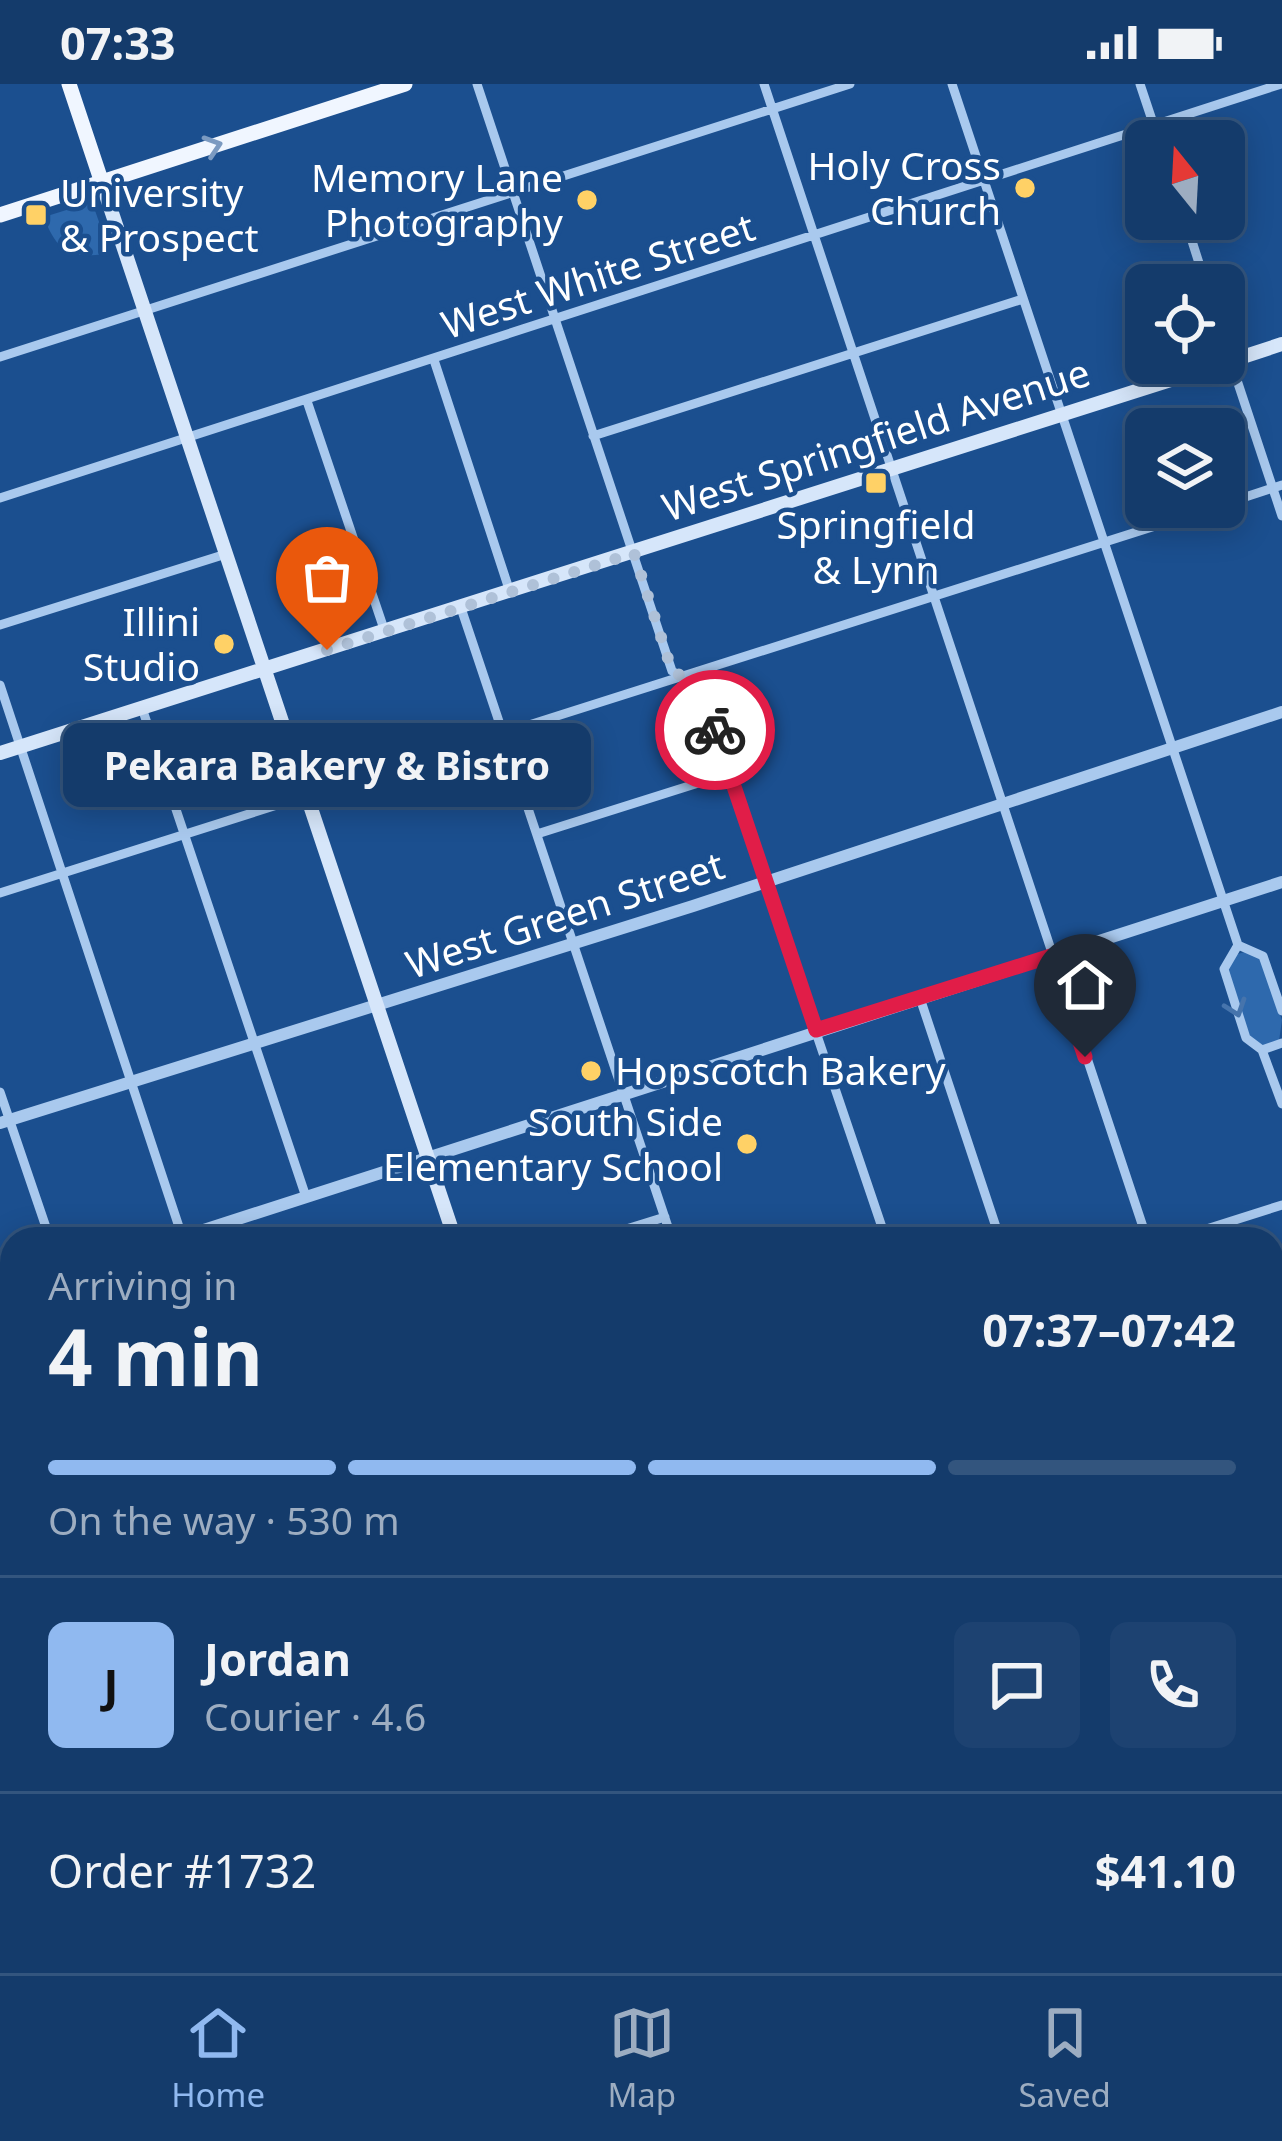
<!DOCTYPE html>
<meta charset="utf-8">
<style>
:root{--surface:#143b6b;--page:#1d4271;--text:#f1f3f6;--muted:#9dadc1;--line:#33557e;--accent:#90b9f0}
body{margin:0;font-family:"Noto Sans",sans-serif;background:var(--page);color:var(--text);height:100vh;display:flex;flex-direction:column;font-size:45px;white-space:nowrap}
*{box-sizing:border-box;margin:0}
p{font-size:39px;color:var(--muted)}
.icon{flex:none;width:66px;height:66px;fill:none;stroke:currentColor;stroke-width:2;stroke-linecap:round;stroke-linejoin:round}
.map{position:relative;flex:1;overflow:hidden}
.sheet{position:absolute;left:0px;top:1143px;width:1284px;height:747px;display:flex;flex-direction:column;background:var(--surface);border-radius:36px 36px 0 0;box-shadow:0 6px 30px #0003,0 0 0 3px var(--line)}
.sheet>*{flex:none}
.needle{width:78px;rotate:342deg}
.tools{position:absolute;left:1125px;top:36px;display:grid;gap:24px}
.tools a{display:grid;place-items:center;width:120px;height:120px;border-radius:18px;background:var(--surface);box-shadow:0 6px 30px #0003,0 0 0 3px var(--line);font-size:60px}
.pin{position:absolute;display:grid;place-items:center;width:102px;height:102px;color:#fff;margin:-123px -51px;border-radius:50% 50% 50% 0;rotate:-45deg;box-shadow:0 0 12px #0007}
.pin .icon{rotate:45deg}
.courier{position:absolute;display:grid;place-items:center;width:120px;height:120px;margin:-60px;border:9px solid #e11d48;border-radius:50%;background:#fff;color:#222;box-shadow:0 3px 15px #0007}
.bubble{position:absolute;height:84px;border-radius:18px;background:var(--surface);box-shadow:0 6px 30px #0003,0 0 0 3px var(--line);font-size:39px;font-weight:700;line-height:84px;text-align:center}
.headline em{font-style:normal;font-weight:700}
.headline div{display:flex;flex-direction:column-reverse}
.headline{display:flex;align-items:center;justify-content:space-between;height:204px;padding:0 48px}
h1{font-size:78px;font-weight:700;line-height:90px}
.bar{display:grid;grid-template-columns:repeat(4,1fr);gap:18px 12px;align-content:center;height:144px;padding:0 48px}
.bar i{height:15px;border-radius:9px;background:var(--line)}
.bar .current{background:var(--accent)}
.bar p{grid-column:span 4}
.line{display:flex;align-items:center;gap:30px;padding:0 48px;border-top:3px solid var(--line)}
.line div{flex:1}
.round{display:grid;place-items:center;flex:none;width:126px;height:126px;border-radius:18px;background:var(--page)}
.status{display:flex;justify-content:space-between;align-items:center;height:84px;padding:0 60px;background:var(--surface);direction:ltr}
.status svg{height:33px;fill:currentColor}
.tabs{display:flex;justify-content:space-around;align-items:center;height:168px;border-top:3px solid var(--line);background:var(--surface);font-size:33px;color:var(--muted)}
.tabs a{display:grid;justify-items:center;gap:6px}
.tabs .current{color:var(--accent)}
.map>svg:first-child{display:block}
</style>
<div class="status"><b>07:33</b><svg viewBox="0 0 49 12"><path d="M0 12V9h3v3zM5 12V6h3v6zM10 12V3h3v9zM15 12V0h3v12zM26 1h20v11H26zM47 4h2v5h-2z"/></svg></div>
<div class="map">
<svg width="1282" height="1889" viewBox="0 0 1282 1889">
<rect width="100%" height="100%" fill="#1b4f8f"/>
<path fill="#2e69ad" d="M 92,118 L 110,169 C 72,176 57,169 44,133 Z
M 1248,867 L 1261,874 L 1282,936 L 1279,957 L 1263,962 L 1249,952 L 1226,885 L 1231,872 Z
M 12,1340 L 12,1599 L 4,1602 L 0,1344 Z
M 12,1742 L 12,1878 L 688,1878 L 692,1889 L 0,1889 L 0,1746 Z"/>
<g fill="none" stroke-linecap="round" stroke-linejoin="round">
<path stroke="#a9c9ee" stroke-width="9" d="M 477,0 L 672,587 L 699,603 L 886,1155
M 764,0 L 1147,1155
M 952,0 L 1238,861
M 1140,0 L 1159,57
M 1185,135 L 1206,201
M 1224,257 L 1282,432
M 0,273 L 850,0
M 434,276 L 510,508
M 307,317 L 385,548
M 593,352 L 1023,215
M 0,414 L 1281,0
M 1224,420 L 1282,401
M 461,524 L 672,1155
M 0,541 L 226,470
M 0,601 L 183,1155
M 142,624 L 305,1110
M 537,750 L 730,689
M 0,809 L 1215,423
M 920,914 L 1000,1155
M 1282,927 L 1263,872 L 1238,861 L 1224,885 L 1246,954 L 1262,966 L 1282,959
M 1262,966 L 1282,1020
M 0,1008 L 50,1155
M 594,1155 L 665,1133
M 1175,1155 L 1282,1121
M 1272,1265 L 1282,1262
M 0,1341 L 12,1337
M 1272,1593 L 1282,1593
M 0,1609 L 12,1605
M 1272,1674 L 1282,1704
M 0,1741 L 12,1737
M 942,1889 L 950,1878"/>
<path stroke="#a9c9ee" stroke-width="12" d="M 0,1039 L 693,822 L 1282,628
M 176,1155 L 1282,798
M 0,1214 L 12,1210
M 1272,1795 L 1282,1792"/>
<path stroke="#d6e6fa" stroke-width="14" d="M 102,99 L 455,1155
M 1224,279 L 1282,260
M 0,669 L 1224,279
M 697,1878 L 701,1889"/>
<path stroke="#f0f6ff" stroke-width="15" d="M 69,0 L 102,99
M 0,131 L 405,0"/>
</g>
<defs><path id="oneway-chevron" d="M-2-3.5L2.5 0L-2 3.5" fill="none" stroke-width="1.6" stroke-linecap="round" stroke-linejoin="round" transform="scale(3)"/></defs>
<use stroke="#7b9ac1" href="#oneway-chevron" transform="translate(213 62) rotate(-18)"/>
<use stroke="#4674ac" href="#oneway-chevron" transform="translate(1236 924) rotate(71)"/>
<g fill="none" stroke-linecap="round" stroke-linejoin="round">
<path stroke="#afc1d8" stroke-width="12" stroke-dasharray="0 21.6" d="M 327,566 L 634,469 L 672,587 L 698,600 L 715,646"/>
<path stroke="#e11d48" stroke-width="15" d="M 715,646 L 816,946 L 1051,872 L 1085,973"/>
</g>
<g fill="#ffd166" stroke="#1b4f8f" stroke-width="4.5">
<circle cx="1025" cy="104" r="12"/>
<circle cx="587" cy="116" r="12"/>
<rect x="24" y="119" width="24" height="24" rx="6"/>
<rect x="864" y="387" width="24" height="24" rx="6"/>
<circle cx="224" cy="560" r="12"/>
<circle cx="591" cy="987" r="12"/>
<circle cx="747" cy="1060" r="12"/>
</g>
<g text-anchor="middle" stroke-width="9" stroke-linejoin="round" paint-order="stroke">
<g font-size="39" fill="#fff" stroke="#1b4f8f" text-anchor="end">
<text x="1001" y="96">Holy Cross<tspan x="1001" dy="45">Church</tspan></text>
<text x="563" y="108">Memory Lane<tspan x="563" dy="45">Photography</tspan></text>
<text x="60" y="123" text-anchor="start">University<tspan x="60" dy="45">&amp; Prospect</tspan></text>
<text x="876" y="455" text-anchor="middle">Springfield<tspan x="876" dy="45">&amp; Lynn</tspan></text>
<text x="200" y="552">Illini<tspan x="200" dy="45">Studio</tspan></text>
<text x="615" y="1001" text-anchor="start">Hopscotch Bakery</text>
<text x="723" y="1052">South Side<tspan x="723" dy="45">Elementary School</tspan></text>
</g>
<g font-size="39" fill="#fff" stroke="#1b4f8f">
<text transform="translate(598 192) rotate(-18)" y="14">West White Street</text>
<text transform="translate(876 356) rotate(-18)" y="14">West Springfield Avenue</text>
<text transform="translate(565 831) rotate(-18)" y="14">West Green Street</text>
</g>
</g>
</svg>
<div class="tools">
<a><svg class="needle" viewBox="-14 -14 28 28"><path d="M0-13l5 13h-10z" fill="#e53935"/><path d="M0 13l5-13h-10z" fill="#9dadc1"/></svg></a>
<a><svg class="icon" aria-label="locate" viewBox="0 0 24 24"><circle cx="12" cy="12" r="6"/><path d="M12 2v4M12 18v4M2 12h4M18 12h4"/></svg></a>
<a><svg class="icon" aria-label="layers" viewBox="0 0 24 24"><path d="M12 4l9 5-9 5-9-5zM3 14l9 5 9-5"/></svg></a>
</div>
<div class="pin" style="left:327px;top:566px;background:#ea580c"><svg class="icon" aria-label="bag" viewBox="0 0 24 24"><path d="M5 8h14l-1 12H6zM9 8a3 3 0 0 1 6 0"/></svg></div>
<div class="pin" style="left:1085px;top:973px;background:#1f2937"><svg class="icon" aria-label="home" viewBox="0 0 24 24"><path d="M3 11l9-7 9 7M6 9v11h12V9"/></svg></div>
<div class="courier" style="left:715px;top:646px"><svg class="icon" aria-label="bike" viewBox="0 0 24 24"><circle cx="6" cy="16" r="4"/><circle cx="18" cy="16" r="4"/><path d="M6 16l4-8h5l3 8M10 8l3 8H6M13 5h3"/></svg></div>
<div class="bubble" style="left:63px;top:639px;width:528px">Pekara Bakery &amp; Bistro</div>
<section class="sheet">
<div class="headline"><div><h1>4 min</h1><p>Arriving in</p></div><em>07:37–07:42</em></div>
<div class="bar"><i class="current"></i><i class="current"></i><i class="current"></i><i></i><p>On the way · 530 m</p></div>
<div class="line" style="height:216px"><b class="round" style="background:var(--accent);color:#111">J</b><div><b>Jordan</b><p>Courier · 4.6</p></div><a class="round"><svg class="icon" aria-label="chat" viewBox="0 0 24 24"><path d="M4 5h16v11H9l-5 4z"/></svg></a><a class="round"><svg class="icon" aria-label="phone" viewBox="0 0 24 24"><path d="M5 4h4l2 5-3 2q2 4 5 5l2-3 5 2v4C11 20 4 13 5 4z"/></svg></a></div>
<div class="line" style="height:156px"><div>Order #1732</div><b>$41.10</b></div>
</section>
</div>
<nav class="tabs">
<a class="current"><svg class="icon" aria-label="home" viewBox="0 0 24 24"><path d="M3 11l9-7 9 7M6 9v11h12V9"/></svg>Home</a>
<a><svg class="icon" aria-label="map" viewBox="0 0 24 24"><path d="M3 6l6-2 6 2 6-2v14l-6 2-6-2-6 2zM9 4v14M15 6v14"/></svg>Map</a>
<a><svg class="icon" aria-label="saved" viewBox="0 0 24 24"><path d="M7 4h10v16l-5-4-5 4z"/></svg>Saved</a>
</nav>
